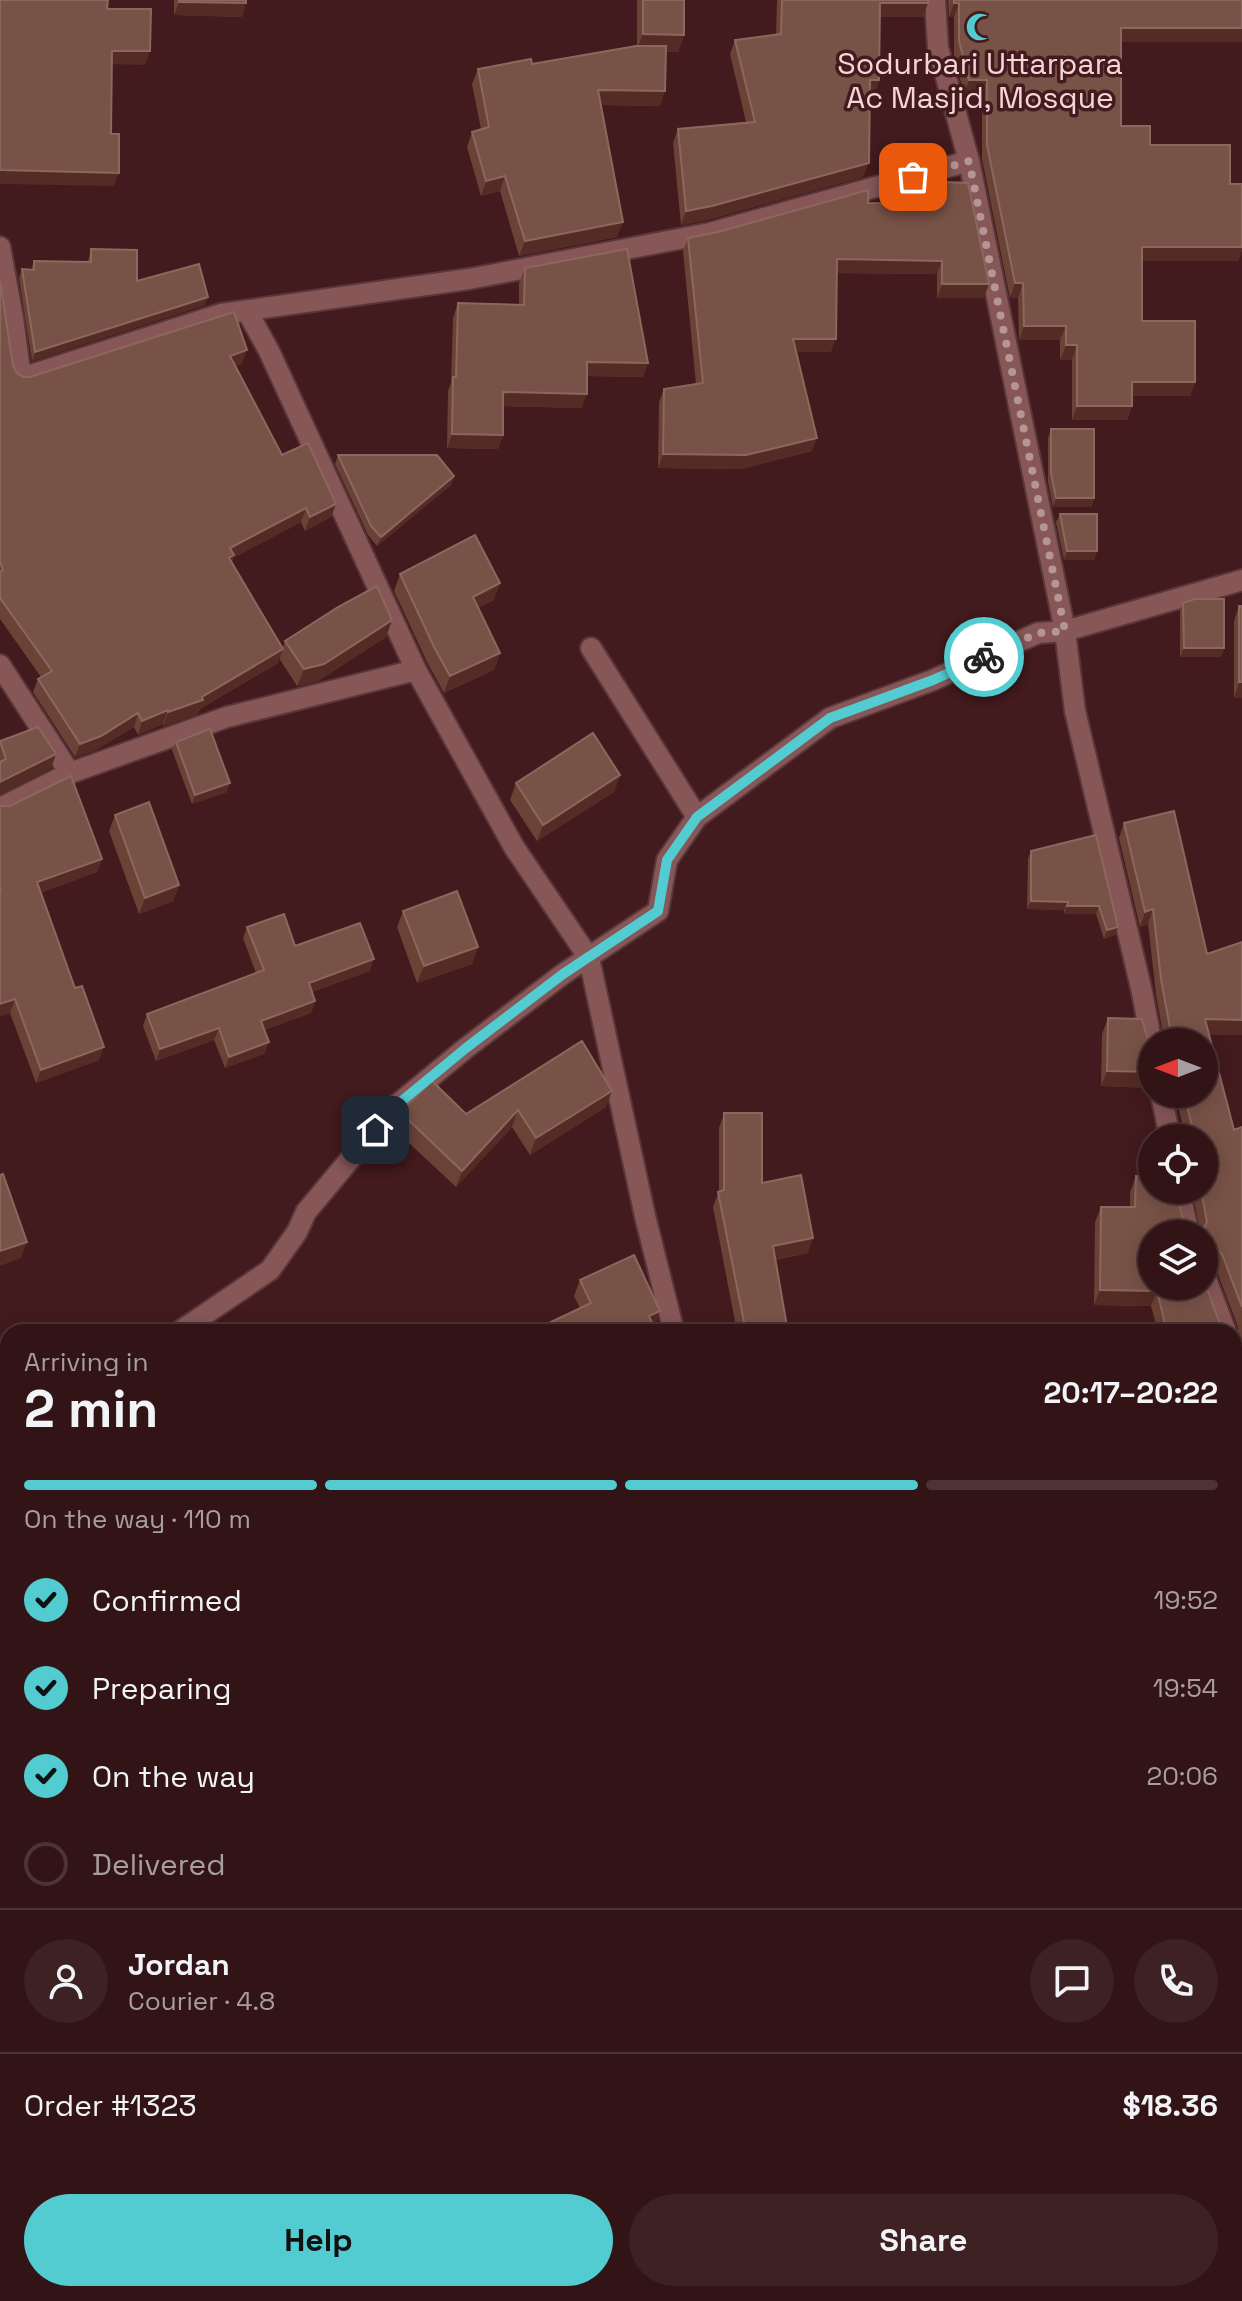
<!DOCTYPE html>
<meta charset="utf-8">
<style>
:root{--surface:#321416;--page:#3d2123;--text:#f1f3f6;--muted:#a89ea1;--line:#4d3335;--accent:#52ccd0}
body{margin:0;font-family:"Space Grotesk",sans-serif;background:var(--page);color:var(--text);height:100vh;display:flex;flex-direction:column;font-size:30px;white-space:nowrap}
*{box-sizing:border-box;margin:0}
p{font-size:26px;color:var(--muted)}
.icon{flex:none;width:44px;height:44px;fill:none;stroke:currentColor;stroke-width:2;stroke-linecap:round;stroke-linejoin:round}
.map{position:relative;flex:1;overflow:hidden}
.drawer{position:absolute;left:0px;top:1324px;width:1242px;height:978px;display:flex;flex-direction:column;background:var(--surface);border-radius:24px 24px 0 0;box-shadow:0 4px 20px #0003,0 0 0 2px var(--line)}
.drawer>*{flex:none}
.needle{width:52px;rotate:270deg}
.controls{position:absolute;left:1138px;top:1028px;display:grid;gap:16px}
.controls a{display:grid;place-items:center;width:80px;height:80px;border-radius:50%;background:var(--surface);box-shadow:0 4px 20px #0003,0 0 0 2px var(--line);font-size:40px}
.pin{position:absolute;display:grid;place-items:center;width:68px;height:68px;color:#fff;margin:-34px;border-radius:16px;box-shadow:0 4px 12px #0006}
.courier{position:absolute;display:grid;place-items:center;width:80px;height:80px;margin:-40px;border:6px solid #52ccd0;border-radius:50%;background:#fff;color:#222;box-shadow:0 2px 10px #0007}
.overview em{font-style:normal;font-weight:600}
.overview div{display:flex;flex-direction:column-reverse}
.overview{display:flex;align-items:center;justify-content:space-between;height:136px;padding:0 24px}
h1{font-size:52px;font-weight:600;line-height:60px}
.bar{display:grid;grid-template-columns:repeat(4,1fr);gap:12px 8px;align-content:center;height:96px;padding:0 24px}
.bar i{height:10px;border-radius:6px;background:var(--line)}
.bar .active{background:var(--accent)}
.bar p{grid-column:span 4}
.line{display:flex;align-items:center;gap:20px;padding:0 24px;border-top:2px solid var(--line)}
.line div{flex:1}
.round{display:grid;place-items:center;flex:none;width:84px;height:84px;border-radius:42px;background:var(--page)}
ol{padding:0 24px;list-style:none}
li{display:flex;align-items:center;gap:24px;height:88px}
li p{margin-inline-start:auto}
li .icon{padding:8px;border-radius:50%;background:var(--accent);color:#111;stroke-width:4}
li:last-child{color:var(--muted)}
li i{width:44px;height:44px;border:4px solid var(--line);border-radius:50%}
.cta{display:flex;gap:16px;margin-top:auto;padding:16px 24px}
.cta a{flex:1;height:92px;border-radius:48px;background:var(--accent);color:#111;font-size:32px;font-weight:600;line-height:92px;text-align:center}
.cta a+a{background:var(--page);color:var(--text)}
.map>svg:first-child{display:block}
</style>
<div class="map">
<svg width="1242" height="2301" viewBox="0 0 1242 2301">
<rect width="100%" height="100%" fill="#431a1d"/>
<g fill="none" stroke-linecap="round" stroke-linejoin="round">
<defs>
<path id="minor" d="M 935,0 L 938,48 L 969,161 L 1065,631 L 1242,580
M 0,247 L 13,318 L 21,378 L 221,314 L 469,279 L 710,233 L 969,161
M 247,311 L 269,351 L 416,670 L 514,847 L 589,958 L 645,1216 L 674,1332
M 591,648 L 697,817
M 0,665 L 70,773 L 0,808
M 70,773 L 227,717 L 416,670
M 1161,1094 L 1170,1138
M 1179,1190 L 1189,1234
M 1204,1274 L 1226,1332
M 179,1332 L 270,1270 L 297,1232 L 306,1212 L 392,1109 L 466,1048 L 563,974 L 658,911 L 667,860 L 697,817 L 830,718 L 933,680 L 1038,633 L 1065,631 L 1075,711 L 1142,992 L 1152,1045
M 1234,1354 L 1242,1375
M 1234,1399 L 1242,1395
M 0,1459 L 8,1452
M 1234,1792 L 1242,1807
M 0,1866 L 8,1878
M 339,2294 L 344,2301
M 903,2294 L 904,2301"/>
</defs>
<use href="#minor" stroke="#593639" stroke-width="24"/>
<use href="#minor" stroke="#875758" stroke-width="20"/>
</g>
<path fill="#6a4236" d="M 174,0 L 246,0 L 242,17 L 174,15 Z
M 637,0 L 684,0 L 684,35 L 678,52 L 666,52 L 660,106 L 601,105 L 617,237 L 519,256 L 500,191 L 481,196 L 467,147 L 472,132 L 481,129 L 472,84 L 478,69 L 532,64 L 637,46 Z
M 777,0 L 928,0 L 923,17 L 880,17 L 879,80 L 874,95 L 870,94 L 863,177 L 707,220 L 681,225 L 673,143 L 678,129 L 746,122 L 730,54 L 735,40 L 776,35 Z
M 948,0 L 1242,0 L 1242,42 L 1121,42 L 1121,126 L 1150,145 L 1230,184 L 1242,184 L 1242,250 L 1238,261 L 1142,261 L 1142,321 L 1195,382 L 1190,396 L 1132,396 L 1132,406 L 1127,420 L 1072,420 L 1072,360 L 1060,360 L 1060,340 L 1019,340 L 1018,298 L 1010,298 L 982,159 L 982,94 L 964,94 L 954,56 L 954,17 L 949,17 Z
M 944,182 L 984,298 L 937,298 L 937,274 L 837,273 L 831,352 L 797,352 L 812,451 L 741,469 L 658,468 L 659,402 L 664,389 L 696,384 L 683,251 L 688,238 L 868,203 L 939,204 L 939,196 Z
M 91,249 L 137,281 L 205,305 L 32,361 L 19,278 L 22,269 L 31,270 L 34,261 L 88,261 Z
M 525,268 L 648,363 L 643,377 L 587,376 L 582,408 L 503,406 L 503,435 L 498,449 L 447,448 L 448,391 L 451,382 L 453,318 L 458,303 L 519,305 L 519,283 Z
M 0,281 L 13,366 L 17,373 L 23,377 L 242,364 L 235,366 L 282,455 L 336,504 L 331,517 L 305,531 L 301,522 L 233,558 L 232,562 L 282,649 L 285,641 L 392,620 L 386,637 L 318,681 L 297,686 L 279,658 L 278,663 L 200,709 L 198,714 L 163,726 L 163,724 L 138,735 L 134,727 L 96,750 L 75,757 L 33,692 L 38,679 L 41,677 L 0,619 Z
M 1051,429 L 1094,498 L 1091,507 L 1053,507 L 1048,482 L 1048,438 Z
M 338,455 L 454,476 L 451,485 L 377,546 L 368,535 L 335,464 Z
M 1060,514 L 1097,551 L 1094,560 L 1064,560 L 1056,522 Z
M 400,574 L 494,600 L 478,608 L 500,653 L 494,670 L 444,693 L 428,664 L 394,591 Z
M 1183,603 L 1224,648 L 1221,657 L 1180,657 L 1180,611 Z
M 1239,606 L 1242,698 L 1234,698 L 1234,621 Z
M 0,741 L 56,754 L 51,768 L 0,794 Z
M 176,742 L 227,792 L 192,804 L 172,750 Z
M 620,775 L 614,792 L 537,841 L 510,800 L 516,783 Z
M 0,806 L 102,859 L 97,872 L 40,893 L 99,1060 L 36,1083 L 10,1013 L 0,1016 Z
M 115,815 L 179,885 L 173,901 L 139,914 L 109,831 Z
M 1124,823 L 1209,1035 L 1234,1130 L 1242,1127 L 1242,1344 L 1235,1341 L 1238,1332 L 1238,1327 L 1216,1269 L 1207,1261 L 1204,1262 L 1204,1234 L 1152,1234 L 1224,1327 L 1230,1332 L 1158,1332 L 1151,1306 L 1094,1305 L 1095,1222 L 1101,1207 L 1130,1207 L 1130,1192 L 1136,1176 L 1185,1227 L 1192,1231 L 1198,1231 L 1200,1230 L 1192,1190 L 1204,1190 L 1204,1138 L 1186,1138 L 1175,1094 L 1204,1094 L 1164,1040 L 1156,994 L 1148,924 L 1140,927 L 1119,838 Z
M 1096,835 L 1118,927 L 1115,935 L 1104,939 L 1096,914 L 1064,914 L 1064,910 L 1027,909 L 1028,859 L 1031,851 Z
M 403,911 L 478,947 L 472,964 L 417,983 L 397,927 Z
M 247,927 L 295,946 L 370,971 L 312,992 L 315,1001 L 311,1013 L 264,1030 L 269,1042 L 264,1054 L 225,1068 L 214,1040 L 156,1061 L 143,1026 L 147,1014 L 256,973 L 243,938 Z
M 1108,1018 L 1147,1037 L 1150,1088 L 1101,1086 L 1102,1034 Z
M 582,1041 L 606,1107 L 530,1155 L 512,1127 L 456,1187 L 394,1129 L 400,1112 L 466,1114 Z
M 724,1113 L 762,1183 L 808,1253 L 775,1260 L 788,1332 L 737,1332 L 713,1207 L 719,1191 L 719,1128 Z
M 580,1280 L 655,1326 L 580,1308 L 574,1296 Z
M 1234,1408 L 1242,1428 L 1242,1597 L 1234,1577 Z
M 8,1743 L 8,1853 L 0,1841 L 0,1748 Z
M 0,1905 L 7,1907 L 8,2182 L 2,2184 L 0,2179 Z
M 359,2294 L 385,2294 L 374,2301 L 364,2301 Z
M 1013,2294 L 1150,2294 L 1013,2300 Z"/>
<path fill="#542b25" d="M 179,2 L 246,3 L 242,17 L 174,15 Z
M 880,3 L 928,3 L 923,17 L 875,17 Z
M 954,3 L 959,3 L 954,17 L 949,17 Z
M 1121,28 L 1242,28 L 1242,42 L 1116,42 Z
M 643,34 L 684,35 L 678,52 L 636,51 Z
M 112,51 L 150,51 L 145,65 L 107,64 Z
M 870,80 L 879,80 L 874,95 L 865,94 Z
M 969,80 L 987,80 L 982,94 L 964,94 Z
M 598,90 L 665,91 L 660,106 L 593,105 Z
M 869,163 L 863,177 L 707,220 L 681,225 L 686,211 Z
M 0,170 L 119,173 L 114,186 L 0,184 Z
M 505,176 L 500,191 L 481,196 L 486,181 Z
M 623,222 L 617,237 L 519,256 L 525,241 Z
M 1142,247 L 1242,247 L 1242,250 L 1238,261 L 1137,261 Z
M 837,259 L 942,261 L 937,274 L 832,273 Z
M 1015,283 L 1023,283 L 1018,298 L 1010,298 Z
M 942,284 L 989,284 L 984,298 L 937,298 Z
M 208,297 L 205,305 L 32,361 L 35,352 Z
M 1024,326 L 1066,326 L 1060,340 L 1019,340 Z
M 793,339 L 836,339 L 831,352 L 788,352 Z
M 1066,345 L 1077,345 L 1072,360 L 1060,360 Z
M 247,350 L 242,364 L 225,370 L 230,356 Z
M 587,362 L 648,363 L 643,377 L 582,376 Z
M 1132,382 L 1195,382 L 1190,396 L 1127,396 Z
M 503,392 L 587,394 L 582,408 L 498,406 Z
M 1077,406 L 1132,406 L 1127,420 L 1072,420 Z
M 452,434 L 503,435 L 498,449 L 447,448 Z
M 817,438 L 812,451 L 741,469 L 658,468 L 663,454 Z
M 454,476 L 451,485 L 377,546 L 381,537 Z
M 1056,498 L 1094,498 L 1091,507 L 1053,507 Z
M 336,504 L 331,517 L 305,531 L 310,517 Z
M 306,508 L 301,522 L 233,558 L 229,569 L 230,548 Z
M 1067,551 L 1097,551 L 1094,560 L 1064,560 Z
M 500,583 L 494,600 L 467,614 L 473,597 Z
M 392,620 L 386,637 L 318,681 L 297,686 L 304,669 Z
M 1184,648 L 1224,648 L 1221,657 L 1180,657 Z
M 283,649 L 278,663 L 200,709 L 198,714 L 163,726 L 168,712 L 202,697 Z
M 500,653 L 494,670 L 444,693 L 450,676 Z
M 1239,682 L 1242,682 L 1242,698 L 1234,698 Z
M 168,710 L 163,724 L 138,735 L 142,721 Z
M 138,713 L 134,727 L 96,750 L 75,757 L 80,744 Z
M 56,754 L 51,768 L 0,794 L 0,782 Z
M 620,775 L 614,792 L 537,841 L 543,825 Z
M 230,783 L 227,792 L 192,804 L 195,795 Z
M 102,859 L 97,872 L 32,896 L 37,882 Z
M 179,885 L 173,901 L 139,914 L 145,898 Z
M 1031,901 L 1068,902 L 1064,910 L 1027,909 Z
M 1067,906 L 1099,906 L 1096,914 L 1064,914 Z
M 1153,909 L 1148,924 L 1140,927 L 1145,912 Z
M 1118,927 L 1115,935 L 1104,939 L 1107,930 Z
M 478,947 L 472,964 L 417,983 L 424,966 Z
M 374,959 L 370,971 L 304,995 L 309,983 Z
M 15,999 L 10,1013 L 0,1016 L 0,1004 Z
M 315,1001 L 311,1013 L 256,1033 L 261,1021 Z
M 1205,1019 L 1242,1020 L 1242,1035 L 1199,1035 Z
M 219,1028 L 214,1040 L 156,1061 L 160,1049 Z
M 269,1042 L 264,1054 L 225,1068 L 229,1057 Z
M 104,1047 L 99,1060 L 36,1083 L 41,1070 Z
M 1107,1071 L 1152,1072 L 1152,1086 L 1150,1088 L 1101,1086 Z
M 612,1091 L 606,1107 L 530,1155 L 536,1138 Z
M 518,1110 L 512,1127 L 456,1187 L 462,1171 Z
M 813,1238 L 808,1253 L 767,1261 L 773,1246 Z
M 27,1242 L 21,1258 L 0,1266 L 0,1251 Z
M 1206,1246 L 1212,1246 L 1207,1261 L 1204,1262 L 1204,1247 Z
M 1100,1290 L 1157,1291 L 1151,1306 L 1094,1305 Z
M 660,1311 L 655,1326 L 643,1332 L 649,1316 Z
M 1242,1706 L 1242,1719 L 1234,1723 L 1234,1710 Z
M 1240,1838 L 1234,1855 L 1234,1841 Z
M 1242,2126 L 1242,2138 L 1234,2142 L 1234,2129 Z
M 8,2168 L 8,2182 L 2,2184 Z
M 371,2294 L 385,2294 L 374,2301 L 368,2301 Z"/>
<path fill="#795247" stroke="#8c675e" stroke-width="2" d="M 0,0 L 108,0 L 107,9 L 151,9 L 150,51 L 112,51 L 111,134 L 119,134 L 119,173 L 0,170 Z
M 179,0 L 246,0 L 246,3 L 179,2 Z
M 643,0 L 684,0 L 684,35 L 643,34 Z
M 782,0 L 928,0 L 928,3 L 880,3 L 879,80 L 870,80 L 869,163 L 712,206 L 686,211 L 678,129 L 755,122 L 735,40 L 781,34 Z
M 954,0 L 1242,0 L 1242,28 L 1121,28 L 1121,126 L 1150,126 L 1150,145 L 1230,145 L 1230,184 L 1242,184 L 1242,247 L 1142,247 L 1142,321 L 1195,321 L 1195,382 L 1132,382 L 1132,406 L 1077,406 L 1077,345 L 1066,345 L 1066,326 L 1024,326 L 1023,283 L 1015,283 L 987,145 L 987,80 L 969,80 L 959,41 L 959,3 L 954,3 Z
M 636,46 L 666,46 L 665,91 L 598,90 L 623,222 L 525,241 L 505,176 L 486,181 L 472,132 L 489,127 L 478,69 L 531,59 L 532,64 Z
M 944,182 L 968,183 L 989,284 L 942,284 L 942,261 L 837,259 L 836,339 L 793,339 L 817,438 L 746,455 L 663,454 L 664,389 L 703,383 L 688,238 L 718,232 L 868,190 L 868,203 L 943,204 Z
M 91,249 L 137,250 L 137,281 L 199,264 L 208,297 L 35,352 L 22,269 L 34,270 L 34,261 L 91,262 Z
M 627,249 L 648,363 L 587,362 L 587,394 L 503,392 L 503,435 L 452,434 L 453,377 L 456,377 L 458,303 L 524,305 L 525,268 Z
M 0,281 L 13,366 L 17,373 L 23,377 L 30,377 L 234,312 L 247,350 L 230,356 L 282,455 L 308,443 L 336,504 L 310,517 L 306,508 L 230,548 L 234,555 L 229,558 L 283,649 L 202,697 L 203,700 L 168,712 L 168,710 L 142,721 L 138,713 L 101,736 L 80,744 L 38,679 L 52,671 L 0,598 L 0,572 L 3,570 L 0,561 Z
M 1051,429 L 1094,429 L 1094,498 L 1056,498 L 1051,473 Z
M 338,455 L 437,455 L 454,476 L 381,537 L 371,526 Z
M 1060,514 L 1097,514 L 1097,551 L 1067,551 Z
M 475,535 L 500,583 L 473,597 L 500,653 L 450,676 L 434,647 L 400,574 Z
M 377,586 L 392,620 L 324,664 L 304,669 L 285,641 L 338,607 Z
M 1195,599 L 1224,599 L 1224,648 L 1184,648 L 1183,603 Z
M 1239,606 L 1242,606 L 1242,682 L 1239,682 Z
M 38,727 L 56,754 L 0,782 L 0,762 L 6,759 L 0,741 Z
M 210,729 L 230,783 L 195,795 L 176,742 Z
M 593,733 L 620,775 L 543,825 L 516,783 Z
M 71,776 L 102,859 L 37,882 L 75,988 L 82,986 L 104,1047 L 41,1070 L 15,999 L 0,1004 L 0,892 L 1,891 L 0,888 L 0,806 L 10,806 Z
M 149,802 L 179,885 L 145,898 L 115,815 Z
M 1174,811 L 1207,954 L 1242,942 L 1242,1020 L 1205,1019 L 1234,1130 L 1242,1127 L 1242,1307 L 1222,1254 L 1212,1246 L 1204,1247 L 1204,1234 L 1152,1234 L 1152,1286 L 1204,1286 L 1204,1281 L 1219,1321 L 1224,1327 L 1231,1329 L 1229,1332 L 1167,1332 L 1157,1291 L 1100,1290 L 1101,1207 L 1135,1207 L 1136,1176 L 1152,1177 L 1152,1190 L 1175,1190 L 1185,1227 L 1192,1231 L 1198,1231 L 1204,1228 L 1207,1222 L 1201,1190 L 1204,1190 L 1204,1138 L 1195,1138 L 1184,1094 L 1204,1094 L 1204,1042 L 1161,1042 L 1167,1039 L 1170,1028 L 1161,979 L 1153,909 L 1145,912 L 1124,823 Z
M 1096,835 L 1118,927 L 1107,930 L 1099,906 L 1067,906 L 1068,902 L 1031,901 L 1031,851 Z
M 457,891 L 478,947 L 424,966 L 403,911 Z
M 284,914 L 295,946 L 360,923 L 374,959 L 309,983 L 315,1001 L 261,1021 L 269,1042 L 229,1057 L 219,1028 L 160,1049 L 147,1014 L 264,970 L 247,927 Z
M 1108,1018 L 1142,1019 L 1147,1037 L 1154,1042 L 1152,1042 L 1152,1072 L 1107,1071 Z
M 582,1041 L 612,1091 L 536,1138 L 518,1110 L 462,1171 L 400,1112 L 432,1081 L 466,1114 Z
M 724,1113 L 762,1113 L 762,1183 L 801,1175 L 813,1238 L 773,1246 L 788,1332 L 746,1332 L 718,1192 L 724,1190 Z
M 3,1174 L 27,1242 L 0,1251 L 0,1175 Z
M 634,1255 L 660,1311 L 649,1316 L 656,1332 L 530,1332 L 591,1303 L 580,1280 Z
M 1234,1408 L 1242,1428 L 1242,1567 L 1234,1548 Z
M 1242,1633 L 1242,1706 L 1234,1710 L 1234,1636 Z
M 8,1743 L 8,1828 L 0,1817 L 0,1748 Z
M 1234,1820 L 1240,1838 L 1234,1841 Z
M 0,1872 L 3,1880 L 0,1883 Z
M 0,1905 L 8,1906 L 8,2168 L 4,2157 L 0,2158 Z
M 1234,1957 L 1242,1972 L 1242,2126 L 1234,2129 Z
M 1019,2294 L 1150,2294 L 1152,2301 L 932,2301 L 932,2300 L 1019,2300 Z"/>
<g fill="none" stroke-linecap="round" stroke-linejoin="round">
<path stroke="#b59596" stroke-width="8" stroke-dasharray="0 14.4" d="M 913,177 L 969,161 L 1065,631 L 1038,633 L 984,657"/>
<path stroke="#52ccd0" stroke-width="10" d="M 375,1130 L 392,1109 L 466,1048 L 563,974 L 658,911 L 667,860 L 697,817 L 830,718 L 933,680 L 984,657"/>
</g>
<defs>
<symbol id="mosque-bare" viewBox="-9 -9 18 18"><path d="M3.5-4.9A6 6 0 1 0 3.5 4.9A5 5 0 1 1 3.5-4.9Z" fill="#52ccd0" stroke="#431a1d" stroke-width="2.5" paint-order="stroke"/></symbol>
</defs>
<g fill-rule="evenodd">
<use href="#mosque-bare" x="960" y="7" width="40" height="40"/>
</g>
<g text-anchor="middle" stroke-width="7" stroke-linejoin="round" paint-order="stroke">
<g font-size="30" fill="#f3d7d7" stroke="#431a1d">
<text x="980" y="74">Sodurbari Uttarpara<tspan x="980" dy="34">Ac Masjid, Mosque</tspan></text>
</g>
</g>
</svg>
<div class="controls">
<a><svg class="needle" viewBox="-14 -14 28 28"><path d="M0-13l5 13h-10z" fill="#e53935"/><path d="M0 13l5-13h-10z" fill="#a89ea1"/></svg></a>
<a><svg class="icon" aria-label="locate" viewBox="0 0 24 24"><circle cx="12" cy="12" r="6"/><path d="M12 2v4M12 18v4M2 12h4M18 12h4"/></svg></a>
<a><svg class="icon" aria-label="layers" viewBox="0 0 24 24"><path d="M12 4l9 5-9 5-9-5zM3 14l9 5 9-5"/></svg></a>
</div>
<div class="pin" style="left:913px;top:177px;background:#ea580c"><svg class="icon" aria-label="bag" viewBox="0 0 24 24"><path d="M5 8h14l-1 12H6zM9 8a3 3 0 0 1 6 0"/></svg></div>
<div class="pin" style="left:375px;top:1130px;background:#1f2937"><svg class="icon" aria-label="home" viewBox="0 0 24 24"><path d="M3 11l9-7 9 7M6 9v11h12V9"/></svg></div>
<div class="courier" style="left:984px;top:657px"><svg class="icon" aria-label="bike" viewBox="0 0 24 24"><circle cx="6" cy="16" r="4"/><circle cx="18" cy="16" r="4"/><path d="M6 16l4-8h5l3 8M10 8l3 8H6M13 5h3"/></svg></div>
<section class="drawer">
<div class="overview"><div><h1>2 min</h1><p>Arriving in</p></div><em>20:17–20:22</em></div>
<div class="bar"><i class="active"></i><i class="active"></i><i class="active"></i><i></i><p>On the way · 110 m</p></div>
<ol>
<li><svg class="icon" aria-label="check" viewBox="0 0 24 24"><path d="M5 12l5 5 9-10"/></svg>Confirmed<p>19:52</p></li>
<li><svg class="icon" aria-label="check" viewBox="0 0 24 24"><path d="M5 12l5 5 9-10"/></svg>Preparing<p>19:54</p></li>
<li><svg class="icon" aria-label="check" viewBox="0 0 24 24"><path d="M5 12l5 5 9-10"/></svg>On the way<p>20:06</p></li>
<li><i></i>Delivered</li>
</ol>
<div class="line" style="height:144px"><a class="round"><svg class="icon" aria-label="person" viewBox="0 0 24 24"><circle cx="12" cy="8" r="4"/><path d="M4 21q1-7 8-7t8 7"/></svg></a><div><b>Jordan</b><p>Courier · 4.8</p></div><a class="round"><svg class="icon" aria-label="chat" viewBox="0 0 24 24"><path d="M4 5h16v11H9l-5 4z"/></svg></a><a class="round"><svg class="icon" aria-label="phone" viewBox="0 0 24 24"><path d="M5 4h4l2 5-3 2q2 4 5 5l2-3 5 2v4C11 20 4 13 5 4z"/></svg></a></div>
<div class="line" style="height:104px"><div>Order #1323</div><b>$18.36</b></div>
<div class="cta"><a>Help</a><a>Share</a></div>
</section>
</div>
